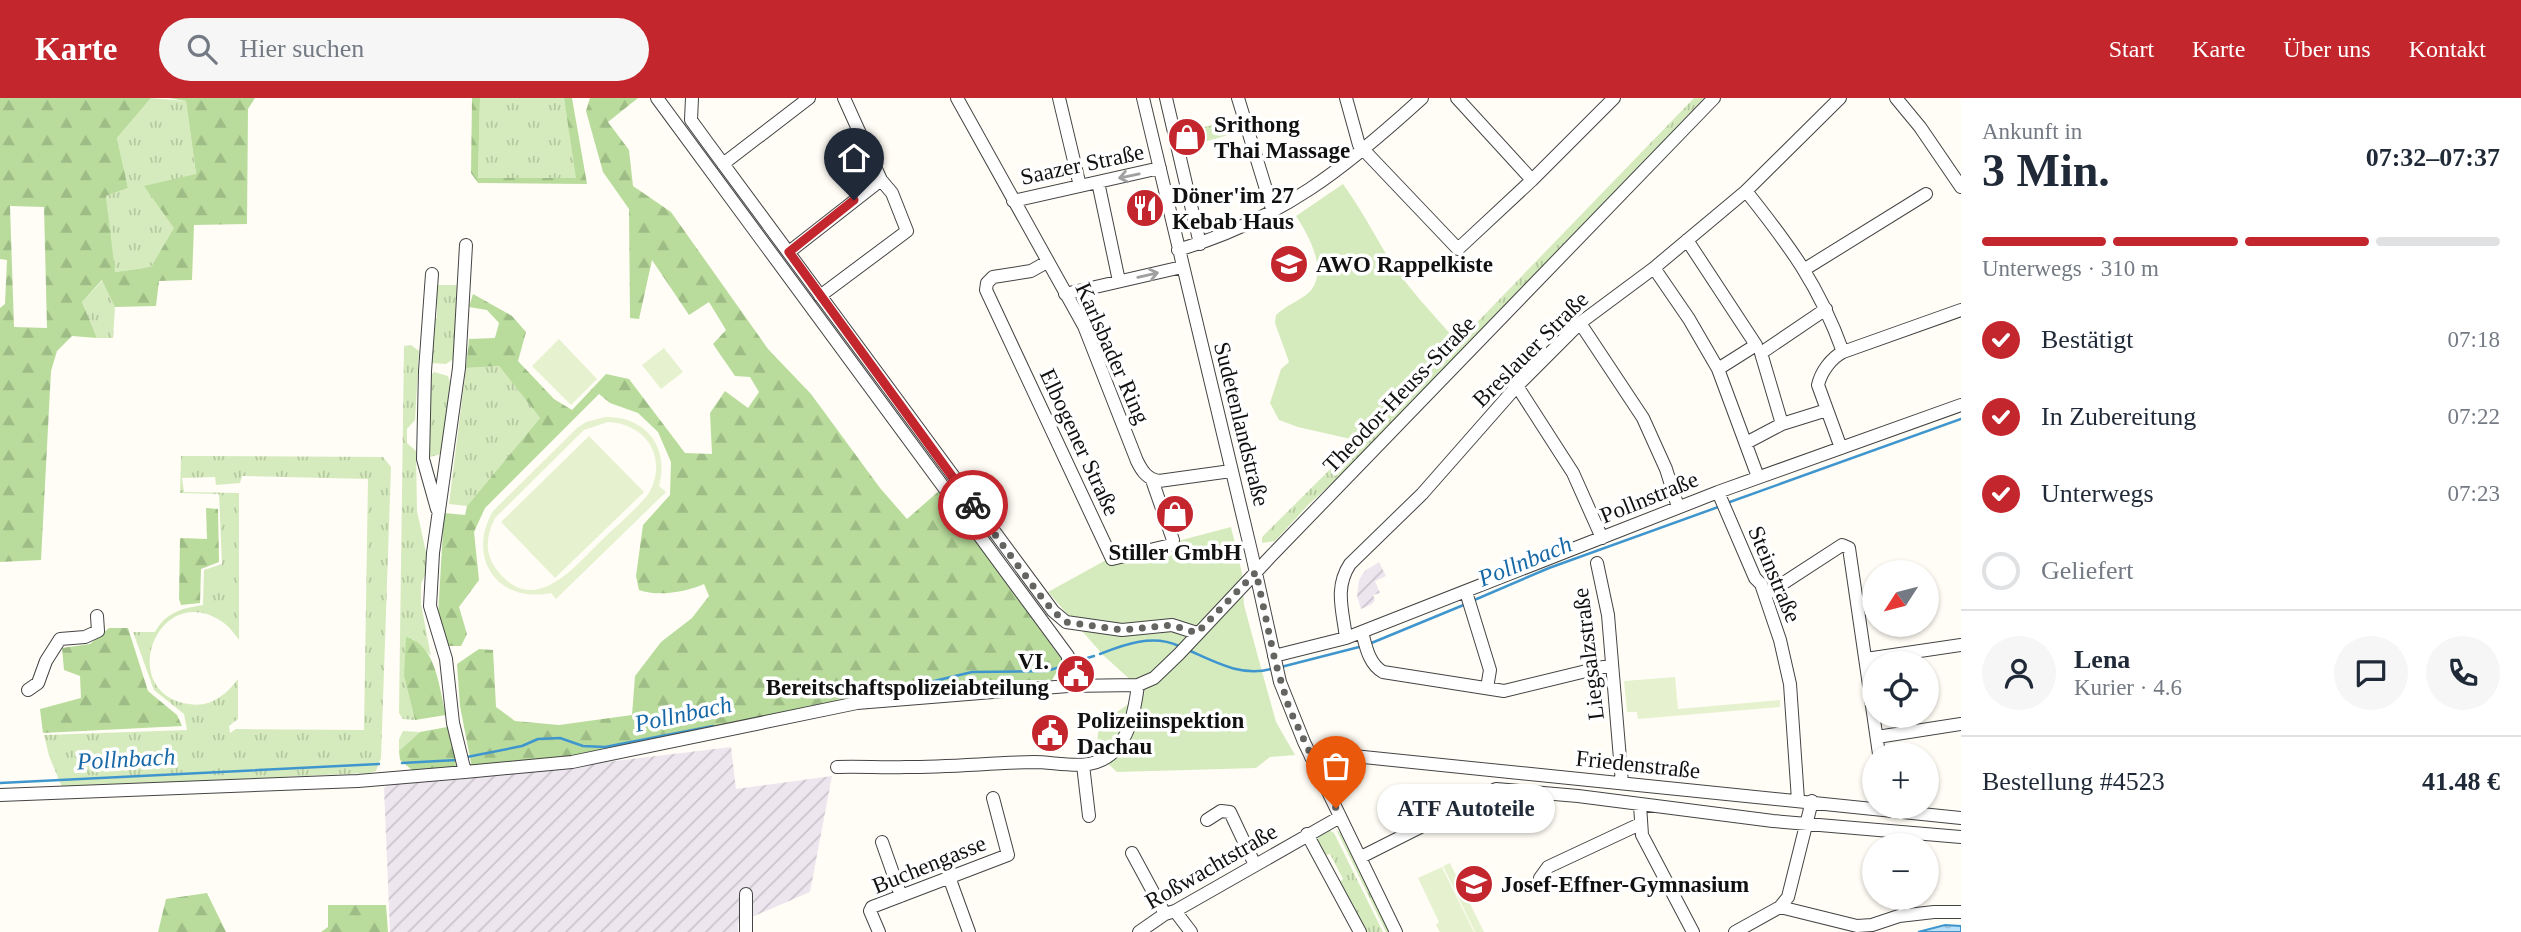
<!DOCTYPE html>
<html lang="de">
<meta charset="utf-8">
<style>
:root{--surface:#fff;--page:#f6f6f7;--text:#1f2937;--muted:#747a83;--line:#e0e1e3;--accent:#c4262e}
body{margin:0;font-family:"Times New Roman",serif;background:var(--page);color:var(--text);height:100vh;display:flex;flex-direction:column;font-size:26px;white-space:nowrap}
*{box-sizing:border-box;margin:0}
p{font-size:23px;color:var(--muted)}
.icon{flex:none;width:38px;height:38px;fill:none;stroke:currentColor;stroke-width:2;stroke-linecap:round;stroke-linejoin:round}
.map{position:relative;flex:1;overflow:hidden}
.panel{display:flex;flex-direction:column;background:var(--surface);width:560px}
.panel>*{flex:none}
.needle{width:46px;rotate:234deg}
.controls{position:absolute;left:1862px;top:462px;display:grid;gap:14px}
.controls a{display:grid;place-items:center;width:77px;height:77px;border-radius:50%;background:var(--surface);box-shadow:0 2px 5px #0004;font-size:35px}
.pin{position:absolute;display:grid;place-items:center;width:60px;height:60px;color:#fff;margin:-72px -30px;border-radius:50% 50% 50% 0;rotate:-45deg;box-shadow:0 0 7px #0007}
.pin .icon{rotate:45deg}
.courier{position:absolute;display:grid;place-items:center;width:70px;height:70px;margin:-35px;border:5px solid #c4262e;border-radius:50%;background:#fff;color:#222;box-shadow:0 2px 9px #0007}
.bubble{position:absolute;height:49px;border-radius:24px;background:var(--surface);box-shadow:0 2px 5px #0004;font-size:23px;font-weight:800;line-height:49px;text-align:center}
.headline em{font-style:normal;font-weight:800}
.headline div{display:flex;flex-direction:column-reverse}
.headline{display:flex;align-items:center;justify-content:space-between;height:119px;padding:0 21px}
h1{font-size:46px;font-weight:800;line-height:52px}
.bar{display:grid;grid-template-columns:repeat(4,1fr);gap:10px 7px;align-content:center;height:84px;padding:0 21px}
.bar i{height:9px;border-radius:5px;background:var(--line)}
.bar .current{background:var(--accent)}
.bar p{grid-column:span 4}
.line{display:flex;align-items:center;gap:18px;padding:0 21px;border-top:2px solid var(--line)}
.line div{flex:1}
.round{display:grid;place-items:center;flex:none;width:74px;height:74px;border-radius:37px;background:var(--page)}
ol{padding:0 21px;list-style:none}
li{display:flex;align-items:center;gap:21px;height:77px}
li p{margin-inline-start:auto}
li .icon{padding:7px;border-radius:50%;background:var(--accent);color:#fff;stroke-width:4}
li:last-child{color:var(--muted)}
li i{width:38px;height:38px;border:4px solid var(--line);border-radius:50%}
header{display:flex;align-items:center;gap:42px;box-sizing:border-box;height:98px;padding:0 35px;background:var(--accent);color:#fff}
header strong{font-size:33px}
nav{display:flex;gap:38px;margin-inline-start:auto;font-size:24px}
.search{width:490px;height:63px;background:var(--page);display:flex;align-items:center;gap:18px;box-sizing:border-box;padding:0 24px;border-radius:38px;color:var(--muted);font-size:26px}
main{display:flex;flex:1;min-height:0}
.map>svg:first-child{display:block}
</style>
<header>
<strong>Karte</strong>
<div class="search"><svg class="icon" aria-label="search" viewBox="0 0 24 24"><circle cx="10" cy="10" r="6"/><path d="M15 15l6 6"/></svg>Hier suchen</div>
<nav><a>Start</a><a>Karte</a><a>Über uns</a><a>Kontakt</a></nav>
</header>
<main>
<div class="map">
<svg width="1961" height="834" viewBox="0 0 1961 834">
<defs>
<pattern id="industrial-furrows" width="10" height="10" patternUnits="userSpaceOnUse" patternTransform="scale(1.75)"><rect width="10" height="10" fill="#eee6ef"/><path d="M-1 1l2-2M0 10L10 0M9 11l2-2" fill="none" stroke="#cbc4cc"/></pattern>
<pattern id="grass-tufts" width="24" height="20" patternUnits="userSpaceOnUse" patternTransform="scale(1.75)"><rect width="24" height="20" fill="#d5ebbd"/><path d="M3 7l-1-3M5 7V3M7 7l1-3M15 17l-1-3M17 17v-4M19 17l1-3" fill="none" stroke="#b6c8a1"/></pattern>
<pattern id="forest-firs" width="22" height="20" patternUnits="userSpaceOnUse" patternTransform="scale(1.75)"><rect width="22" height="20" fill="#b9dc9c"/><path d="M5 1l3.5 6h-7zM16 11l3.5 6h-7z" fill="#9ebc85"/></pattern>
<pattern id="water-ripples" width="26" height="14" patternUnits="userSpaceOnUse" patternTransform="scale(1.75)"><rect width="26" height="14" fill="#b9e0f7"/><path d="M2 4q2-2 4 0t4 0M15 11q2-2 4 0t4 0" fill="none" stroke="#9ebfd3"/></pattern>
</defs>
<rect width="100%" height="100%" fill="#fffdf5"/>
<path fill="url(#industrial-furrows)" d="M 1379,464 L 1386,478 L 1375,483 L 1380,495 L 1373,497 L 1375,502 L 1372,506 L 1361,511 L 1357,498 L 1359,482 L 1365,473 Z
M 731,649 L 736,691 L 832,678 L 810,794 L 738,825 L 738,834 L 390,834 L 384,690 L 390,685 L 457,682 Z"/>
<path fill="url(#grass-tufts)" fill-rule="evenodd" d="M 151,0 L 186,3 L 196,77 L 175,130 L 151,169 L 114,174 L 106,98 L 128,90 L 117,40 Z
M 480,0 L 564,0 L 577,80 L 478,80 Z
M 1694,0 L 1704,0 L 1348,371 L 1309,406 L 1275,443 L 1262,445 L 1262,439 L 1461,241 Z
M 1224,24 L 1228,37 L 1204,44 L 1200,30 Z
M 103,182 L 115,209 L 113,240 L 97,240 L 82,204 Z
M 437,187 L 458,187 L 457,231 L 453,261 L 446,266 L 431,265 L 432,220 L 437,220 Z
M 411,247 L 419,253 L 415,322 L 407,331 L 407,345 L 416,353 L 417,413 L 429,468 L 421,486 L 421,506 L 431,558 L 413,541 L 404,578 L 415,622 L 403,621 L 399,615 L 404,248 Z
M 499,268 L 540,320 L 467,408 L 449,406 L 466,270 Z
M 434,274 L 448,278 L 451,287 L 441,356 L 430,359 L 426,355 L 428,280 Z
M 181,358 L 383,359 L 391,369 L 381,660 L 376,673 L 369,675 L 62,689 L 49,658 L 44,637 L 187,632 L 184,616 L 154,592 L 133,534 L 155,534 C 166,514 183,510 203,507 L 204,472 L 222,466 L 219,396 L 180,395 ZM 242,378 L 368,381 L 364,632 L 236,631 L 230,635 L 229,628 L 238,621 L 238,581 C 226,597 210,610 189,606 C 115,595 157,482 221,523 C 228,527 234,535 239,542 L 239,395 L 184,394 L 182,380 L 215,379 L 216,387 L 240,385 Z
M 403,633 L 420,634 L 399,653 L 399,641 Z
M 1336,731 L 1341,736 L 1389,834 L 1386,834 Z
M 1329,732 L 1334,735 L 1383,834 L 1365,834 L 1337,786 L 1343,781 L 1330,756 L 1323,758 L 1315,742 Z"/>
<path fill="url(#forest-firs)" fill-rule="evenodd" d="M 0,0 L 151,0 L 117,40 L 128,90 L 106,98 L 115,174 L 151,169 L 174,130 L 144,88 L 196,76 L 186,3 L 169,0 L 255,0 L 248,11 L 247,126 L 194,127 L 192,182 L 159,183 L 156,208 L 115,209 L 102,182 L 82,204 L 97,240 L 72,238 L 57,253 L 51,273 L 41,462 L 0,464 L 0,210 L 5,206 L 7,162 L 0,161 ZM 10,108 L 44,109 L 47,230 L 14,229 Z
M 472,0 L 480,0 L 478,80 L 576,80 L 564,0 L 572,0 L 587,86 L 478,85 L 471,75 Z
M 590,0 L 638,0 L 608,24 L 629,52 L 633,88 L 671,114 L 768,251 L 811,296 L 880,390 L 907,421 L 939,393 L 1063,563 L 1052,582 L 985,582 L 953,585 L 592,655 L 472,670 L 460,608 L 457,566 L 479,551 L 493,552 L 496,609 L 515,623 L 559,627 L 632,617 L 635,578 L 661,544 L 692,520 L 709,498 L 704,486 C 686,494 658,499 639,492 L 636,478 L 643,427 L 670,397 L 671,364 L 658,334 L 638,315 L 610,305 L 599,296 L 485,410 L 474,434 L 479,482 L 459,509 L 467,536 L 461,548 L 445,548 L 438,518 L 444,415 L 465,417 L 467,408 L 540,320 L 499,268 L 466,270 L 469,241 L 495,240 L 499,225 L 487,212 L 469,209 L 473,196 L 512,218 L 526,234 L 518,263 L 554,301 L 572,312 L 606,276 L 629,281 L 685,355 L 712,356 L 710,315 L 725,293 L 748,310 L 759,294 L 750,279 L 735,278 L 713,246 L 726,232 L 709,204 L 689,217 L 652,162 L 639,221 L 630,220 L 629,111 L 603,74 L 586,13 Z
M 206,410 L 218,411 L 219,464 L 201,471 L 200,505 L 181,507 L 179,501 L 180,440 L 207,441 Z
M 109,530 L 128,530 L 148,593 L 177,617 L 182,628 L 43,635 L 40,611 L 81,600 L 80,578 L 64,572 L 62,550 L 90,546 Z
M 406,539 C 437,547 439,591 446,617 L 415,622 L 404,578 Z
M 447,629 L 453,640 L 456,669 L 412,672 L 400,662 L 399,653 L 420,634 Z
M 207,795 L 226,834 L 158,834 L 166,801 Z
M 328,807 L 386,807 L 388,834 L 321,834 L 328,829 Z"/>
<path fill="#d5ebbd" d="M 1343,86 C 1361,111 1375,138 1391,164 C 1409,191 1432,215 1453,239 L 1355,342 L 1298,329 L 1279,322 L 1270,305 L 1281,271 L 1289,264 L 1275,225 L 1276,217 C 1286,207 1306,200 1312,191 C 1327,170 1308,136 1296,118 Z
M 1231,429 L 1242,475 L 1244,507 L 1258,559 L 1276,624 L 1295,657 L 1270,659 L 1256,670 L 1117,674 L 1096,655 L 1099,626 L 1145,595 L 1103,557 L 1048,494 L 1106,462 Z"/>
<path fill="#e6f2cf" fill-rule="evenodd" d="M 559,241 L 597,281 L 571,307 L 532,268 Z
M 664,250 L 683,274 L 661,291 L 642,267 Z
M 605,319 C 645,318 670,348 659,388 L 666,394 L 556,501 L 551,495 C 497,506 466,459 493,413 L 577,330 L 586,324 ZM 608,324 C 647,326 668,360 649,395 C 636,412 618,426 603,441 C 575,468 534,521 497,472 C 484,455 486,438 495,420 L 584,332 Z
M 589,338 L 644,394 L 555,480 L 501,424 Z
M 1675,579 L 1678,611 L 1780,602 L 1780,609 L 1638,621 L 1637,614 L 1627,614 L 1624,583 Z
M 1450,765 L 1484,834 L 1475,834 L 1443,768 Z
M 1442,769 L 1474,834 L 1440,834 L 1436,827 L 1439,824 L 1418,780 Z"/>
<path fill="url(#water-ripples)" stroke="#3f96cf" stroke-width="2" d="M 1945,827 L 1961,828 L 1961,834 L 1918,834 Z"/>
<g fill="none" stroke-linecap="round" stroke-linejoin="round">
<path stroke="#3f96cf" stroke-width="2.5" d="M 1727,405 L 1961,321
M 1472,503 L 1549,470 L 1721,408
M 1369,546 L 1466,506
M 1188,552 C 1215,564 1241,579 1271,571
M 1100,556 C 1125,546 1153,536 1179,548
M 1074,564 L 1094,558
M 1281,569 L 1363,548
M 871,598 L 972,574 L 1046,573 L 1064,568
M 467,659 L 522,648 L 538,641 L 560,640 L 583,648 L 605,649 L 713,628
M 402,665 L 457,662
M 0,685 L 379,666"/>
<defs>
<path id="minor" d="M 657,0 L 1068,558 L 1068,588
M 692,0 L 691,22 L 707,44 L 1053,513 L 1066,524 L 1122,532 L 1172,527 L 1197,535
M 957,0 L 1084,228 L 1137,363 C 1142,373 1147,381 1159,383 L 1231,373
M 1059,0 L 1080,88
M 1143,0 L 1252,457 L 1280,584 L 1304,644 L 1396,834
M 1166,0 L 1200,146
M 1238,0 L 1273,114
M 1346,0 L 1359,47 L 1458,151 L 1532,82 L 1614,0
M 1457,0 L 1532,82
M 1896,0 L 1920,29 L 1961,89
M 723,66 L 809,0
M 1098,84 L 1119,183
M 1746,93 C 1789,147 1819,187 1843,254 C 1831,260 1821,274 1818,287 L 1841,350
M 1013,103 L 1160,70
M 1687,142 L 1756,247 L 1718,271
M 1178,152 C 1282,121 1344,71 1422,0
M 789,154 L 881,82
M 1047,164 L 1031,173 L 993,179 L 987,185 L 986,192 L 1112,461 L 1171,447 L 1173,442 L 1152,382
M 1654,170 L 1689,221 L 1718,271 L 1758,379
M 1805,171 L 1926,96
M 432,176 L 425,273 L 423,361 L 437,411
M 1065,196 L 1182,169
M 820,198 L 907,133 L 892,95 L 881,82 L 844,0
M 1580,225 L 1643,320 L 1666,371 L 1678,409
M 1843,254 L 1961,212
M 1517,288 L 1573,375 L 1602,440
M 1782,326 L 1761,255 L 1826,211
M 1746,345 L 1782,326 L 1827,312
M 1718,394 L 1755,480 L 1761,486 L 1780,542 L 1790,586 L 1798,702
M 1597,465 L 1608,517 L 1622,685
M 1466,494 L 1490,572 L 1487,590
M 1765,497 L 1842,447 L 1849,450 L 1879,656
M 1362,534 C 1366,549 1369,566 1383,574 L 1504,593 L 1611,567
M 1346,540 C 1343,513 1334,490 1350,466 L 1422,396 L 1517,288 L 1580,225 L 1654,170 L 1746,93 L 1840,0
M 1274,558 L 1346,540 L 1718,394 L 1961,307
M 1866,561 L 1961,547
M 28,592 L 38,585 L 46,563 L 60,541 L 85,539 L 98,533 L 97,518
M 1877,639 L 1961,626
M 1311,659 L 1320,656 L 1334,656 L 1961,720
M 1083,667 L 1089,718
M 837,669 C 860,668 883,670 906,669 C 949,669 991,665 1034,664 C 1057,664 1087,673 1107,659 C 1129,645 1135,611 1138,587
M 465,674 L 453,625 L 446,561 L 430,508 L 433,455 L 459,270 L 466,147
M 0,697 L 358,683 L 465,674 L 572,664 L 857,605 L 1068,588 L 1138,587 L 1154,580 L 1179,556 L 1271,458 L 1714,0
M 1640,707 L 1642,737 L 1693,834
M 1207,722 L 1221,713 L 1230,714 L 1255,767
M 1307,736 L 1360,834
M 882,744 L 901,798
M 1132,755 L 1165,816
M 1361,759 L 1496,691 L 1578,698 L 1773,723 L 1961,739
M 949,779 L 969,834
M 1540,780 L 1548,769 L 1640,726
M 746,796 L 746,834
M 1780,809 L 1788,799 L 1812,703
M 1175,813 L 1191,834
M 879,834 L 870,813 L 872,809 L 1008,757 L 993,700
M 1139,834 L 1165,816 L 1175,813 L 1340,719
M 1735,834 L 1780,809 L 1857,828 L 1872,827 L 1899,818 L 1934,814 L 1961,814"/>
</defs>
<use href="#minor" stroke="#444" stroke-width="14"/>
<use href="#minor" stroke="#fff" stroke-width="12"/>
</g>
<defs><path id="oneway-shaft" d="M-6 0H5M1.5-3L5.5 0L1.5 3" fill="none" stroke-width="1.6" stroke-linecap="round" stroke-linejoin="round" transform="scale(1.75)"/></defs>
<g stroke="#a0a0a0">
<use href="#oneway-shaft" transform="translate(1129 78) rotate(168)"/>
<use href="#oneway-shaft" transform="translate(1148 177) rotate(-13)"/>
</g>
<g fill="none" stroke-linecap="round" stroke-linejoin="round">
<path stroke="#646461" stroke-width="7" stroke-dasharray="0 12.6" d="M 973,407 L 1039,496 L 1053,513 L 1066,524 L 1122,532 L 1172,527 L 1197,535 L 1256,474 L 1275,563 L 1289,610 L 1336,710"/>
<path stroke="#c4262e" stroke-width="9" d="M 854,102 L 789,154 L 973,407"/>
</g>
<defs>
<symbol id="shop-disc" viewBox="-11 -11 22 22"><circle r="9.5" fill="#c4262e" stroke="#fff"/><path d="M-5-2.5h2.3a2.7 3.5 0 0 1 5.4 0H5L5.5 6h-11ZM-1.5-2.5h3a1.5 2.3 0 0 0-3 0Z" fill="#fff"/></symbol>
<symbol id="restaurant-disc" viewBox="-11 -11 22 22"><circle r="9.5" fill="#c4262e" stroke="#fff"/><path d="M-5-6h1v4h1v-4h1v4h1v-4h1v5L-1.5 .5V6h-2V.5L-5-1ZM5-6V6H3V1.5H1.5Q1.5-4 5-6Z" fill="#fff"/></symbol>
<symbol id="school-disc" viewBox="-11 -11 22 22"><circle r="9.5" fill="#c4262e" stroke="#fff"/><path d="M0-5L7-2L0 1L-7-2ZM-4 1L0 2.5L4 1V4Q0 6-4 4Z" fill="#fff"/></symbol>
<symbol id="civic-disc" viewBox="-11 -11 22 22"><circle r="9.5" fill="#c4262e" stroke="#fff"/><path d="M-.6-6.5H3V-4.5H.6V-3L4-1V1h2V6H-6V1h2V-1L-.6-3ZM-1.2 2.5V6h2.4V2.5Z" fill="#fff"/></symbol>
</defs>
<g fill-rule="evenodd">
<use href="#shop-disc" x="1165" y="17" width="44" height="44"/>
<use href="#restaurant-disc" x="1123" y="88" width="44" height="44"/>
<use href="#school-disc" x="1267" y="144" width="44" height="44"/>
<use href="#shop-disc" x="1153" y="394" width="44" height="44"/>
<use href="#civic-disc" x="1054" y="554" width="44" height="44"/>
<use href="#civic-disc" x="1028" y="613" width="44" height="44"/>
<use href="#school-disc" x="1452" y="764" width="44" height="44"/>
</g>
<g text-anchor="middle" stroke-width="7" stroke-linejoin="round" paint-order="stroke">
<g font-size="23" font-weight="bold" fill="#111" stroke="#fff" text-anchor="start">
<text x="1214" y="34">Srithong<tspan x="1214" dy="26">Thai Massage</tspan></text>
<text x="1172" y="105">Döner'im 27<tspan x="1172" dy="26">Kebab Haus</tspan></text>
<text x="1316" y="174">AWO Rappelkiste</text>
<text x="1175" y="462" text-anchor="middle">Stiller GmbH</text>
<text x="1049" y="571" text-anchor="end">VI.<tspan x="1049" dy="26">Bereitschaftspolizeiabteilung</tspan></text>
<text x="1077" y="630">Polizeiinspektion<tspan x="1077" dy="26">Dachau</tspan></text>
<text x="1501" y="794">Josef-Effner-Gymnasium</text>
</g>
<g font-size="23" fill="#111" stroke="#fff">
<text transform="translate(1082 66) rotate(-12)" y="8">Saazer Straße</text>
<text transform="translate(1530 251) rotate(-45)" y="8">Breslauer Straße</text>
<text transform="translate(1113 255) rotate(66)" y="8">Karlsbader Ring</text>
<text transform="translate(1399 296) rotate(-46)" y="8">Theodor-Heuss-Straße</text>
<text transform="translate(1242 326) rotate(76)" y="8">Sudetenlandstraße</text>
<text transform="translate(1080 344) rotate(65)" y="8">Elbogener Straße</text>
<text transform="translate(1649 399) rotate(-22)" y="8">Pollnstraße</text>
<text transform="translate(1775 476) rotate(67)" y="8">Steinstraße</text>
<text transform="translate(1588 556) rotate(-97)" y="8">Liegsalzstraße</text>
<text transform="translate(1638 666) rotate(6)" y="8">Friedenstraße</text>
<text transform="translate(929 766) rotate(-22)" y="8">Buchengasse</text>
<text transform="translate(1211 768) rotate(-30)" y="8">Roßwachtstraße</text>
</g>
<g font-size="24" font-style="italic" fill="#1768a6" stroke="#fff">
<text transform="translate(1525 463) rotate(-22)" y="8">Pollnbach</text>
<text transform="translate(683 616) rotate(-12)" y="8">Pollnbach</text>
<text transform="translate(126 661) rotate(-3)" y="8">Pollnbach</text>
</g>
</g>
</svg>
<div class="controls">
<a><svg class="needle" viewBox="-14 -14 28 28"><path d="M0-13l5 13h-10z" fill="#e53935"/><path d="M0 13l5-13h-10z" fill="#747a83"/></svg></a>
<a><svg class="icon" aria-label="locate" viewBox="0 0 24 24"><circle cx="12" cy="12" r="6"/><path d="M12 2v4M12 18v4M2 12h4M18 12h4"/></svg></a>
<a>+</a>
<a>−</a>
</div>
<div class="pin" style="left:1336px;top:710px;background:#ea580c"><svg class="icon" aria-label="bag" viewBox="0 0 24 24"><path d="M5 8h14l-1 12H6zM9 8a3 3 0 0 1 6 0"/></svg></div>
<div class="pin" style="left:854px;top:102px;background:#1f2937"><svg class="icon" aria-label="home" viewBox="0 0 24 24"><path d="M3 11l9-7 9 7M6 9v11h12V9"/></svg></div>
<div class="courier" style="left:973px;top:407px"><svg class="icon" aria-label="bike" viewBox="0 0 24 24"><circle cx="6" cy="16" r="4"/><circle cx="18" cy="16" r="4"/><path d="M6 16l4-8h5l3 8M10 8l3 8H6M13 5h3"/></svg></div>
<div class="bubble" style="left:1377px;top:686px;width:178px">ATF Autoteile</div>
</div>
<section class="panel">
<div class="headline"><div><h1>3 Min.</h1><p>Ankunft in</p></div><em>07:32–07:37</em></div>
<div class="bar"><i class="current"></i><i class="current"></i><i class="current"></i><i></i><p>Unterwegs · 310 m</p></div>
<ol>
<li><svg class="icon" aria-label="check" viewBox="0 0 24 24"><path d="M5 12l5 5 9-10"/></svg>Bestätigt<p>07:18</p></li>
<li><svg class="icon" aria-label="check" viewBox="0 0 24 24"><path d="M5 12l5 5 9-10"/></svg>In Zubereitung<p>07:22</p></li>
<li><svg class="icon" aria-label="check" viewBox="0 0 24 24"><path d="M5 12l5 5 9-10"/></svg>Unterwegs<p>07:23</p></li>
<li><i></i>Geliefert</li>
</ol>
<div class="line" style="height:126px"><a class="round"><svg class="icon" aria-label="person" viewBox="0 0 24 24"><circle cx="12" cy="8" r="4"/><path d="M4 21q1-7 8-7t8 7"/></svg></a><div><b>Lena</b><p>Kurier · 4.6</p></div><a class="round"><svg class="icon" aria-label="chat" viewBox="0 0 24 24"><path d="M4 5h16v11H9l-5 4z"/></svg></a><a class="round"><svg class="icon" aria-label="phone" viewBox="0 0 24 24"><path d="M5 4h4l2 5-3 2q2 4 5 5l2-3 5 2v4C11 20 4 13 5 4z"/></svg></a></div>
<div class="line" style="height:91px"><div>Bestellung #4523</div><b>41.48 €</b></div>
</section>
</main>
